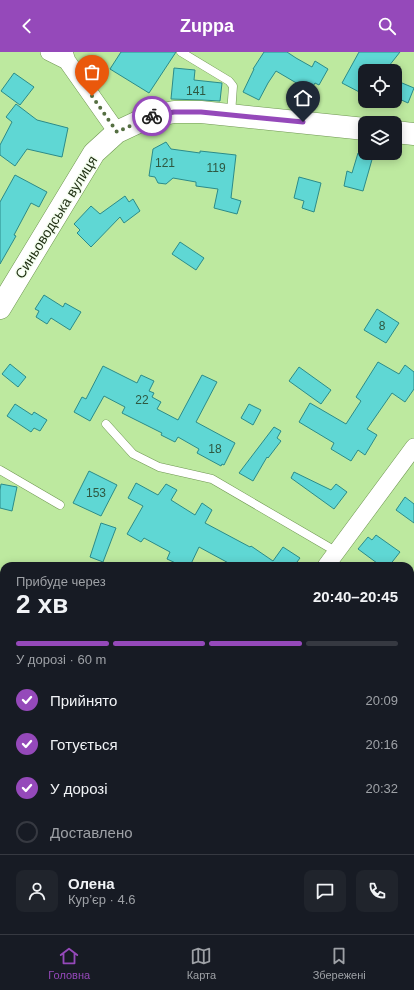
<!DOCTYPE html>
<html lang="uk">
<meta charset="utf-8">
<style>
:root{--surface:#171b24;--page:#20242c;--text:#f1f3f6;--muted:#9ea1a6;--line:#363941;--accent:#9549ba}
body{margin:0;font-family:Helvetica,sans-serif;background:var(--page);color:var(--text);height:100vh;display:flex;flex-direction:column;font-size:15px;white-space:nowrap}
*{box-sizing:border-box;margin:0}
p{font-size:13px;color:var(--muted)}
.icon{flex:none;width:22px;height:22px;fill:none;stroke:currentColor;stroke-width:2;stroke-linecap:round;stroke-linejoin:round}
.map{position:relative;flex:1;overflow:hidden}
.side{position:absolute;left:0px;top:510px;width:414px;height:372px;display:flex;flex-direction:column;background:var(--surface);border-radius:12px 12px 0 0;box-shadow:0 2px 10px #0003}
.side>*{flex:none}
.controls{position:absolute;left:358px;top:12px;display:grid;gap:8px}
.controls a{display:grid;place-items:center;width:44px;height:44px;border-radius:8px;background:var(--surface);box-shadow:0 2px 10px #0003;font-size:20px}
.pin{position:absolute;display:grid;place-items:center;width:34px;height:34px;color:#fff;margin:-41px -17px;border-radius:50% 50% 50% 0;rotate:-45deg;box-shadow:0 0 4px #0007}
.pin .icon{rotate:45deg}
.courier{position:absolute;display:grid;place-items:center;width:40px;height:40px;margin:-20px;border:3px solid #9549ba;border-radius:50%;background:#fff;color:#222;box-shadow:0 1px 5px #0007}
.headline em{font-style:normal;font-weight:600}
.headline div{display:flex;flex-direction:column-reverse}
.headline{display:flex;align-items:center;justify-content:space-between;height:68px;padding:0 16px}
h1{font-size:26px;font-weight:600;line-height:30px}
.bar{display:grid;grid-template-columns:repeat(4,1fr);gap:6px 4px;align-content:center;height:48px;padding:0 16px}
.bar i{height:5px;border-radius:3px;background:var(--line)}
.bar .selected{background:var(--accent)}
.bar p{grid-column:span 4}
.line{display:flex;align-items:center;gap:10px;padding:0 16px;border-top:1px solid var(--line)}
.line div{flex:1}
.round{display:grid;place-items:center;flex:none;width:42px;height:42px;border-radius:8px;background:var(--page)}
ol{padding:0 16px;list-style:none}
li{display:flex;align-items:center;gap:12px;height:44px}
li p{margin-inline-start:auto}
li .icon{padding:4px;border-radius:50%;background:var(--accent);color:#fff;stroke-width:4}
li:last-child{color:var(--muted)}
li i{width:22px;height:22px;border:2px solid var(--line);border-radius:50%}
header{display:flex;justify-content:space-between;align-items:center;height:52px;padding:0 16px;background:var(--accent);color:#fff;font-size:18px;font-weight:600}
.dock{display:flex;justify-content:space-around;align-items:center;height:56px;border-top:1px solid var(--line);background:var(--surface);font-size:11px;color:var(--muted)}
.dock a{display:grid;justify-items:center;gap:2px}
.dock .selected{color:var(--accent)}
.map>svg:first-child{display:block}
</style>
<header><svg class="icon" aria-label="back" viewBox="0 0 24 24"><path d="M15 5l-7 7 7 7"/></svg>Zuppa<svg class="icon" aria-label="search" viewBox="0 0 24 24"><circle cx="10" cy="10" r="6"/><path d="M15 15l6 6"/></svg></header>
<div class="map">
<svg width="414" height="882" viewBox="0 0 414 882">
<rect width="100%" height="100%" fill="#bde99f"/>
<path fill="#5fd7d4" stroke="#2c8b89" d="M 121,0 L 176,0 L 149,41 L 110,17 Z
M 264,0 L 287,0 L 296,6 L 312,15 L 315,9 L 328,17 L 319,33 L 315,31 L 310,39 L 276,19 L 268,31 L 259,48 L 243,40 L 254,17 L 253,17 Z
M 359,0 L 400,0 L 385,19 L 365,19 L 365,43 L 342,31 Z
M 174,16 L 195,18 L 194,28 L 222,31 L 220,49 L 202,48 L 171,47 Z
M 14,21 L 34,35 L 20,53 L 1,39 Z
M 395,28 L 414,36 L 408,51 L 395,45 Z
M 16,52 L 37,68 L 68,76 L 62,105 L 27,97 L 15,114 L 0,103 L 0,93 L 12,70 L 6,65 Z
M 166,90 L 171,97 L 200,101 L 200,99 L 236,103 L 231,146 L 241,149 L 237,162 L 214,156 L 218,137 L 196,134 L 196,130 L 173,126 L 166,132 L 158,131 L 155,125 L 149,124 L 153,97 Z
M 358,101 L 373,104 L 363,139 L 344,134 L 347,119 L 352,121 Z
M 15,123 L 47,140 L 39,155 L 31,151 L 14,183 L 16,184 L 0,212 L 0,150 Z
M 299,125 L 321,131 L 314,160 L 302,156 L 304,149 L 294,146 Z
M 125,144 L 129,150 L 133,147 L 140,159 L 124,171 L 120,165 L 91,195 L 77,181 L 80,178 L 74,172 L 91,154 L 100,162 Z
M 180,190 L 204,206 L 196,218 L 172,202 Z
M 44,243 L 63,255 L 65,251 L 81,260 L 70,278 L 51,266 L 47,272 L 36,265 L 39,259 L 35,257 Z
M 377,257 L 399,271 L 386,291 L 364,278 Z
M 378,310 L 399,322 L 405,313 L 414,320 L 414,337 L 405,350 L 392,341 L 367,377 L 377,383 L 365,403 L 358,398 L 351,409 L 331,397 L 334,391 L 299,370 L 310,351 L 346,372 L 361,349 L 356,345 Z
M 10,312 L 26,325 L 18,335 L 2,322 Z
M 103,314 L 137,331 L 141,323 L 154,329 L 149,339 L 154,341 L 152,345 L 161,350 L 157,357 L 178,368 L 202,323 L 217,330 L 196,370 L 235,391 L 224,413 L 222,412 L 221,414 L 197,401 L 199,397 L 178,385 L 175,390 L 161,383 L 162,381 L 122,361 L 125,355 L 104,344 L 90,369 L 74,360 L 82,345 L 86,347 Z
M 299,315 L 331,338 L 321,352 L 289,329 Z
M 15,352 L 32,363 L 34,360 L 47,368 L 40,379 L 34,376 L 31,380 L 7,364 Z
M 249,352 L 261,358 L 253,373 L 241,366 Z
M 274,375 L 281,379 L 277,386 L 281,389 L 268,406 L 267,405 L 253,429 L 239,421 Z
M 89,419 L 117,433 L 101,464 L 73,451 Z
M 294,420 L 331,438 L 336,432 L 347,440 L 334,457 L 291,426 Z
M 136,431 L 158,443 L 166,432 L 177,438 L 171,448 L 195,463 L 202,451 L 212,458 L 205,471 L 250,495 L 251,494 L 273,509 L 283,495 L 300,506 L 294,514 L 234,514 L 199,495 L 190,514 L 182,514 L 167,507 L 170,500 L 144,486 L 141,490 L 127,482 L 143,454 L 128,446 Z
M 1,432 L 17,435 L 12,459 L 0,456 L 0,438 Z
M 405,445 L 414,452 L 414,471 L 396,458 Z
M 101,471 L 116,476 L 103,510 L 90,505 Z
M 376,483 L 400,500 L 389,514 L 381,514 L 358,497 L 368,485 L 372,488 Z"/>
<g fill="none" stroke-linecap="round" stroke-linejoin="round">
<defs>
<path id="lane" d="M 181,0 L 229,29 L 233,34 L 231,62
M 106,372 L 133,402 L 159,415 L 212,427 L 337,500
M 0,418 L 60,453"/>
<path id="street" d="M 49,0 L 67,9
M 64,0 L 67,9 L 117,80
M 326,514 L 414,395
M 0,566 L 4,567
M 410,612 L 414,612
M 0,742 L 4,742
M 410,862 L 414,862
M 67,882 L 67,878
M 239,882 L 239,878
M 375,882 L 375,878"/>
<path id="secondary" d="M 395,80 L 414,82
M 0,256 L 94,101 L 117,80 L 149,65 L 174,60 L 201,60 L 365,77"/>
</defs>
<use href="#lane" stroke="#6e9651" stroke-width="9"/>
<use href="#street" stroke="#6e9651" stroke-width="18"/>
<use href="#secondary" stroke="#6e9651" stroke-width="23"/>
<use href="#lane" stroke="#fff" stroke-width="8"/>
<use href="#street" stroke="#fff" stroke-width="17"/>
<use href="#secondary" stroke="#fff" stroke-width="22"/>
</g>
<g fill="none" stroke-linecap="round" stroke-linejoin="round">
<path stroke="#556f42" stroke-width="4" stroke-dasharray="0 7.2" d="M 92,44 L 117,80 L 152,64"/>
<path stroke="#9549ba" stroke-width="5" d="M 152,64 L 174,60 L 201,60 L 303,70"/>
</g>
<g text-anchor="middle" stroke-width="3" stroke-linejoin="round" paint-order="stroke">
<g font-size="12" fill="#2e5841">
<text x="196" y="43">141</text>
<text x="165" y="115">121</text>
<text x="216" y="120">119</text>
<text x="382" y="278">8</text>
<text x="142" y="352">22</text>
<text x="215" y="401">18</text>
<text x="96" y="445">153</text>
</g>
<g font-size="14" fill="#1d2d10" stroke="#f4feef">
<text transform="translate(56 165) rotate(-58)" y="5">Синьоводська вулиця</text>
</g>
</g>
</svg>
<div class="controls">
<a><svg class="icon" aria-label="locate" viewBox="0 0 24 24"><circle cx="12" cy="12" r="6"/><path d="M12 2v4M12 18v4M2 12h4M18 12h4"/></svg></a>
<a><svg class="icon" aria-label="layers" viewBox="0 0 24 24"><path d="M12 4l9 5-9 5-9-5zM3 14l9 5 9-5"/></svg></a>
</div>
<div class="pin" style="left:92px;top:44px;background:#ea580c"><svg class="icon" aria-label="bag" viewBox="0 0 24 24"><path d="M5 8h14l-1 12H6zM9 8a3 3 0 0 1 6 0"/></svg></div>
<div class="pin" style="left:303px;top:70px;background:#1f2937"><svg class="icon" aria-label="home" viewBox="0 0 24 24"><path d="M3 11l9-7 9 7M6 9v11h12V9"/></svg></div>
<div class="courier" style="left:152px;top:64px"><svg class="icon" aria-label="bike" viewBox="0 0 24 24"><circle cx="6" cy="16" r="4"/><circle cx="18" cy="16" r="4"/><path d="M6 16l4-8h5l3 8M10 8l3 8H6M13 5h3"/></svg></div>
<section class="side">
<div class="headline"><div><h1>2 хв</h1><p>Прибуде через</p></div><em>20:40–20:45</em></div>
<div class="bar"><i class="selected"></i><i class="selected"></i><i class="selected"></i><i></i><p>У дорозі · 60 m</p></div>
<ol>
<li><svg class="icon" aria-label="check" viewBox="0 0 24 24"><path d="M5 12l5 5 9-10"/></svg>Прийнято<p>20:09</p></li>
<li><svg class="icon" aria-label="check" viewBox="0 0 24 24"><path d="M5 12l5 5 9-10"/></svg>Готується<p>20:16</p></li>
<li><svg class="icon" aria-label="check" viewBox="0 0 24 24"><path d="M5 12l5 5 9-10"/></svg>У дорозі<p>20:32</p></li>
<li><i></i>Доставлено</li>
</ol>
<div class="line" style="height:72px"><a class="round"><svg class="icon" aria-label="person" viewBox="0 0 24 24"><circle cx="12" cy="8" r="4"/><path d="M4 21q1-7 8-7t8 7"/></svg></a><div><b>Олена</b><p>Кур’єр · 4.6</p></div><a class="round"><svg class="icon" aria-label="chat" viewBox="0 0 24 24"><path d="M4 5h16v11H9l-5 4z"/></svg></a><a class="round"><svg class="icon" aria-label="phone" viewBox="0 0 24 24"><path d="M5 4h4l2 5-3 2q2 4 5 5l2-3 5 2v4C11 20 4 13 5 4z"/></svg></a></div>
</section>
</div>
<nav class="dock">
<a class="selected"><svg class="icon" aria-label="home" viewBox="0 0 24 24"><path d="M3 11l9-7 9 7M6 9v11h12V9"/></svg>Головна</a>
<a><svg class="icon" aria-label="map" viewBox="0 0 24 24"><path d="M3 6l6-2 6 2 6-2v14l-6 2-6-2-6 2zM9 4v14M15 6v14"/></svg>Карта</a>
<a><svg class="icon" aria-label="saved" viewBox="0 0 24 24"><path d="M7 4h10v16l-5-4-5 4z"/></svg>Збережені</a>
</nav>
